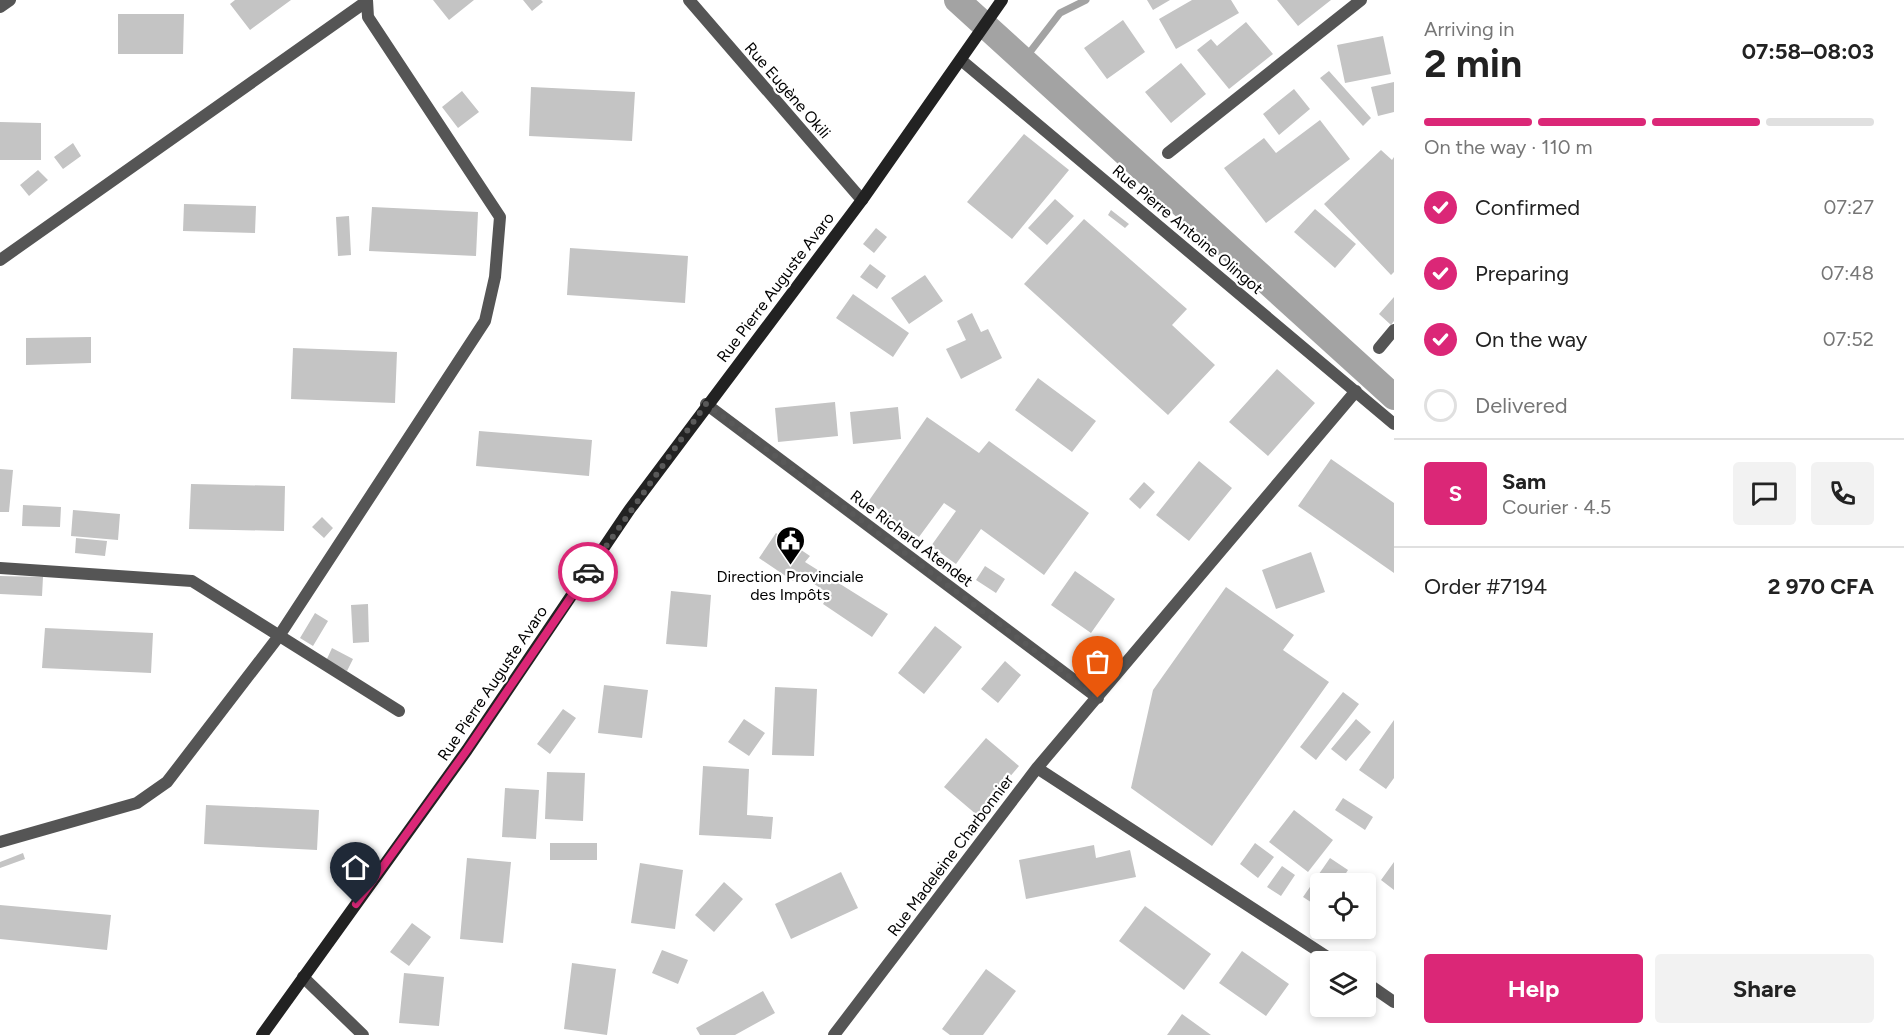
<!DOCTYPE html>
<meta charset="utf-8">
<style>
:root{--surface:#fff;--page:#f2f2f2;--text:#222;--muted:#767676;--line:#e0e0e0;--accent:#db2777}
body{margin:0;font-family:Figtree,sans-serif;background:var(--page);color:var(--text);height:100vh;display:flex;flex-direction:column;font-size:22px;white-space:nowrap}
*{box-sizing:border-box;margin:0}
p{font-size:20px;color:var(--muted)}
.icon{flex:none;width:33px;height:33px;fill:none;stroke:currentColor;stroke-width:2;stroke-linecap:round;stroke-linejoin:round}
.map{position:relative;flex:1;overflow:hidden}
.sheet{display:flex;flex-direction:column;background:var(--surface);width:510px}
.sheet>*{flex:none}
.tools{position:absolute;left:1310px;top:873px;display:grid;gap:12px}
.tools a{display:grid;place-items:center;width:66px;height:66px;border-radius:6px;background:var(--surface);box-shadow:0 3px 9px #0003;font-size:30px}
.pin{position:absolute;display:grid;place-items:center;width:51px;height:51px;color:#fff;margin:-62px -26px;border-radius:50% 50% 50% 0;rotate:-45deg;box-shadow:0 0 6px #0007}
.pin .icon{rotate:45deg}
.courier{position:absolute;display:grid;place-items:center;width:60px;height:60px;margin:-30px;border:4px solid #db2777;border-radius:50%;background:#fff;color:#222;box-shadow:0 2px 8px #0007}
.overview em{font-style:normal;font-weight:700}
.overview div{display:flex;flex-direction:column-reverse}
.overview{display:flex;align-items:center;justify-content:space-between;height:102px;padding:0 30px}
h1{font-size:39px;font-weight:700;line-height:45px}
.bar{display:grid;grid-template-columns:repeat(4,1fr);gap:9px 6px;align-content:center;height:72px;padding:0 30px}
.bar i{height:8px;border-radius:4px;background:var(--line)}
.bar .on{background:var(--accent)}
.bar p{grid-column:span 4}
.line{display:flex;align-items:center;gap:15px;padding:0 30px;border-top:2px solid var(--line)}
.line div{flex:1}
.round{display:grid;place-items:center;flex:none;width:63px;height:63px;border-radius:6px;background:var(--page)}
ol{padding:0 30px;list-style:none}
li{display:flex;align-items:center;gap:18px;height:66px}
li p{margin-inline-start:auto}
li .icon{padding:6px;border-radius:50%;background:var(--accent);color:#fff;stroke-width:4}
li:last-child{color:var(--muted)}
li i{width:33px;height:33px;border:3px solid var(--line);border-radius:50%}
.button{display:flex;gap:12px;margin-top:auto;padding:12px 30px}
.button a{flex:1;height:69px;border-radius:6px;background:var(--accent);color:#fff;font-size:24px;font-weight:700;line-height:69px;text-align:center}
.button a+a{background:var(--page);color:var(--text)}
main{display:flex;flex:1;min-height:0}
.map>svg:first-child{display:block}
</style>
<main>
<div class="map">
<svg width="1394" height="1035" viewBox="0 0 1394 1035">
<rect width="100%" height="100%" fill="#fff"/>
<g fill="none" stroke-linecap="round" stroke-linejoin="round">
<path stroke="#a3a3a3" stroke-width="7" d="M 1023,61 L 1060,13 L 1086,0"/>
<path stroke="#a3a3a3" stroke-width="26" d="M 957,0 L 1394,397"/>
</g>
<path fill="#c4c4c4" d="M 235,0 L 291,0 L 250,30 L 230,4 Z
M 433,0 L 474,0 L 449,20 Z
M 523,0 L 541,0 L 543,2 L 532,11 Z
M 1147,0 L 1170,0 L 1153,10 Z
M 1192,0 L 1231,0 L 1239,13 L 1176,49 L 1159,19 Z
M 1277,0 L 1331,0 L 1298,26 Z
M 118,14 L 184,14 L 183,54 L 118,54 Z
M 1123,20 L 1145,52 L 1107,79 L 1084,48 Z
M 1246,22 L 1273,54 L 1229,89 L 1197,50 L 1211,39 L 1217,46 Z
M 1383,36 L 1391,74 L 1345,83 L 1337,45 Z
M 1181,63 L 1206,94 L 1171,123 L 1145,92 Z
M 1329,71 L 1371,118 L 1363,126 L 1320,78 Z
M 1394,82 L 1394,112 L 1378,116 L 1371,87 Z
M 531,87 L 635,92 L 632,141 L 529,136 Z
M 1294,89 L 1310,109 L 1279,135 L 1263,114 Z
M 462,91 L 479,112 L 458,128 L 442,107 Z
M 1320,120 L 1350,159 L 1266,223 L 1224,168 L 1264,138 L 1276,153 Z
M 0,122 L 41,123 L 41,160 L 0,160 Z
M 1024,134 L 1069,170 L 1012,239 L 967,202 Z
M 73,143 L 81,156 L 63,169 L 54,157 Z
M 1381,150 L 1392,160 L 1394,157 L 1394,272 L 1391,275 L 1324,204 Z
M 38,170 L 48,180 L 29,196 L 20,185 Z
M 1055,199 L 1074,216 L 1047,245 L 1028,228 Z
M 184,204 L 256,206 L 255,233 L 183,231 Z
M 372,207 L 478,212 L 476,256 L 369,251 Z
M 1315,209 L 1356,244 L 1335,268 L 1294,232 Z
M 1111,210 L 1129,224 L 1125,228 L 1108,215 Z
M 349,216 L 351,255 L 338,256 L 336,217 Z
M 1084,219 L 1187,309 L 1172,325 L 1215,365 L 1168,415 L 1024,284 Z
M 876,228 L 887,237 L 874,253 L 863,244 Z
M 570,248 L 688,256 L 685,303 L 567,295 Z
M 870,264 L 886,276 L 877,289 L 860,277 Z
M 925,275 L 943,301 L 909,324 L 891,298 Z
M 853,294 L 909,333 L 893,357 L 836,318 Z
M 1394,297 L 1394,321 L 1391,325 L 1379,314 Z
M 972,313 L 981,332 L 988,329 L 1002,358 L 961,379 L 946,349 L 966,340 L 957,321 Z
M 91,337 L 91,363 L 26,365 L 26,338 Z
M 293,348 L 397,352 L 395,403 L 291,399 Z
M 1277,369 L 1315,403 L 1268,456 L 1229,422 Z
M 1038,378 L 1096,421 L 1072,452 L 1015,410 Z
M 835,402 L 838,436 L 778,442 L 775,408 Z
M 898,407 L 901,439 L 853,444 L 850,412 Z
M 927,417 L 979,453 L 989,441 L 1089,513 L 1044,575 L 981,529 L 956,564 L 931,546 L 956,511 L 944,503 L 919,537 L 868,502 Z
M 479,431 L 592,440 L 589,476 L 476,466 Z
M 1331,459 L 1394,503 L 1394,573 L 1298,506 Z
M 1199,461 L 1232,488 L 1189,541 L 1156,515 Z
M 0,469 L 13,470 L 9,512 L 0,512 Z
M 1144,482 L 1155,492 L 1140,509 L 1129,499 Z
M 191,484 L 285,486 L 284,531 L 189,529 Z
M 23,505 L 61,507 L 60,527 L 22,526 Z
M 73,510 L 120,514 L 118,540 L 71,536 Z
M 322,517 L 333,528 L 324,538 L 312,527 Z
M 776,533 L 810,556 L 805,562 L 888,614 L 872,637 L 823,604 L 829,594 L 798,573 L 793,581 L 759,558 Z
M 76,538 L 107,541 L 105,556 L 75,553 Z
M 1311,552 L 1325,592 L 1276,609 L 1262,570 Z
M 985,566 L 1005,579 L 996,593 L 976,580 Z
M 1075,571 L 1115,599 L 1091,633 L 1051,605 Z
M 0,576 L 43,577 L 42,596 L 0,594 Z
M 1226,587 L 1294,635 L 1283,650 L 1329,682 L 1212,846 L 1131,788 L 1153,690 Z
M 671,591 L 711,595 L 707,647 L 666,644 Z
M 368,604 L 369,642 L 353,643 L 351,605 Z
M 315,613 L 328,621 L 313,646 L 300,638 Z
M 935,626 L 962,647 L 924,694 L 898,673 Z
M 45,628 L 153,633 L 151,673 L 42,668 Z
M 332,648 L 353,659 L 347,671 L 326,661 Z
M 1005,661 L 1021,675 L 998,703 L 981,689 Z
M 604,685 L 648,690 L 642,738 L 598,733 Z
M 775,687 L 817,689 L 814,756 L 772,755 Z
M 1343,692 L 1359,704 L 1316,760 L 1300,747 Z
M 563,709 L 576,718 L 550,754 L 537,744 Z
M 744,719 L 765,733 L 749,756 L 728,742 Z
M 1356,719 L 1371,732 L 1346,761 L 1331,749 Z
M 1394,720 L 1394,778 L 1386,789 L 1359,770 Z
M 986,738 L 1019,766 L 977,815 L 944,787 Z
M 703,766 L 749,769 L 747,815 L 773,817 L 771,839 L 699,835 Z
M 547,772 L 585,773 L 583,821 L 545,819 Z
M 505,788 L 539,790 L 536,839 L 502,837 Z
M 1343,798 L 1373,817 L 1365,830 L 1335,810 Z
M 206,805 L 319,810 L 317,850 L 204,844 Z
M 1294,810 L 1333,840 L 1308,872 L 1269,842 Z
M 550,843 L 597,843 L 597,860 L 550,860 Z
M 1255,843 L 1274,857 L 1258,878 L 1240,864 Z
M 1094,845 L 1096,858 L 1130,850 L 1136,877 L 1026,899 L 1019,860 Z
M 23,853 L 25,859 L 0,868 L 0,862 Z
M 467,858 L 511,862 L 503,943 L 460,939 Z
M 1330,858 L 1348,870 L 1339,884 L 1320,884 L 1320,908 L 1303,897 Z
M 1394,862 L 1394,890 L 1381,880 Z
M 640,863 L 683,870 L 675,929 L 631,923 Z
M 1282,866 L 1295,875 L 1281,896 L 1267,887 Z
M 841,872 L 858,908 L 791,939 L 775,904 Z
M 724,882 L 743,899 L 714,932 L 695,915 Z
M 0,905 L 111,915 L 107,950 L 0,939 Z
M 1145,906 L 1211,954 L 1184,990 L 1119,941 Z
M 412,923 L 431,937 L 409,966 L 390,952 Z
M 662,950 L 688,960 L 678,984 L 652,973 Z
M 1242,951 L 1289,984 L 1266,1016 L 1219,983 Z
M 572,963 L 616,969 L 607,1035 L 564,1029 Z
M 986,969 L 1016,991 L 983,1035 L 950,1035 L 942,1029 Z
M 404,973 L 444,977 L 439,1026 L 399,1023 Z
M 763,991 L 775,1013 L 735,1035 L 700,1035 L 696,1028 Z
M 1182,1014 L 1211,1035 L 1167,1035 Z"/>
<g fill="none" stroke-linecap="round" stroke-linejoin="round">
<path stroke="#555" stroke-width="12" d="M 689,0 L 862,200
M 0,7 L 10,0
M 961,60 L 1394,424
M 1168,153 L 1361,0
M 0,260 L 367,1
M 1379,348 L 1394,330
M 706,404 L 1098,698
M 0,568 L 192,581 L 399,711
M 1037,768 L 1335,962
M 0,842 L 137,803 L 167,782 L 279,636 L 485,321 L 495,277 L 500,217 L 368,17 L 367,0
M 303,977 L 363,1035
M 1365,982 L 1394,1002
M 834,1035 L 1037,768 L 1356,391"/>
<path stroke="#222" stroke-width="12" d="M 262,1035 L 467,750 L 630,509 L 862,200 L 1002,0"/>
</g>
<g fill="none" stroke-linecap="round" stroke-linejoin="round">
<path stroke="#595959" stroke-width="6" stroke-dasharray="0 10.8" d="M 588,572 L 706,404 L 1098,698"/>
<path stroke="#db2777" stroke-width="8" d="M 356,904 L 467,750 L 588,572"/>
</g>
<defs>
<symbol id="civic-pin" viewBox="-11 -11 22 30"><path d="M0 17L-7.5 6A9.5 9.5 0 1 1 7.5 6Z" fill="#000" stroke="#fff"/><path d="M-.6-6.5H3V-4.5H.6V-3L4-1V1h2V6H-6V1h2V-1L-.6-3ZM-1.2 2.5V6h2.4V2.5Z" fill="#fff"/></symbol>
</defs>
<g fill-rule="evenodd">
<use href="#civic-pin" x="774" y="524" width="33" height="45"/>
</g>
<g text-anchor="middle" stroke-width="4.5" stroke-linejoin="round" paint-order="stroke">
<g font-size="16" fill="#000" stroke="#fff">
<text transform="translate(788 90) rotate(49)" y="6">Rue Eugène Okili</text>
<text transform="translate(1188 229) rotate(40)" y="6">Rue Pierre Antoine Olingot</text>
<text transform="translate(775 287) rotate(-53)" y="6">Rue Pierre Auguste Avaro</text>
<text transform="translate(912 538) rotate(37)" y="6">Rue Richard Atendet</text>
<text transform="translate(492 683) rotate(-56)" y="6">Rue Pierre Auguste Avaro</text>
<text transform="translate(950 855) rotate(-53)" y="6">Rue Madeleine Charbonnier</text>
</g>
<g font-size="16" fill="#000" stroke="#fff">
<text x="790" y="582">Direction Provinciale<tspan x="790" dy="18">des Impôts</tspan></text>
</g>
</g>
</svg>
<div class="tools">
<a><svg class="icon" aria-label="locate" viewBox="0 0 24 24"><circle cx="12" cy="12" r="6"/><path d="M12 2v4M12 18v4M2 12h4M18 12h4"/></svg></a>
<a><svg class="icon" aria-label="layers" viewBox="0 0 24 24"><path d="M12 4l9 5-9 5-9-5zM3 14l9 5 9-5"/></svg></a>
</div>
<div class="pin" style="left:1098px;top:698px;background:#ea580c"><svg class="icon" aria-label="bag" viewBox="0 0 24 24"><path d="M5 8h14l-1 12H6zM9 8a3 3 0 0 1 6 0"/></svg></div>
<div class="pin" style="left:356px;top:904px;background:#1f2937"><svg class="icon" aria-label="home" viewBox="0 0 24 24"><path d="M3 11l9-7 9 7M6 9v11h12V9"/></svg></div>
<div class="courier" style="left:588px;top:572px"><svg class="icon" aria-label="car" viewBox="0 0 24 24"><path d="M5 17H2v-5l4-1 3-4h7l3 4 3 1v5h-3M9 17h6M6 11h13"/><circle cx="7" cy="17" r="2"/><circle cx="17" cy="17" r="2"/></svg></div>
</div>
<section class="sheet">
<div class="overview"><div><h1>2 min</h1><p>Arriving in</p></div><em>07:58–08:03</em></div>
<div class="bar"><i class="on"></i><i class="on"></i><i class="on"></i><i></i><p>On the way · 110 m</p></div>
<ol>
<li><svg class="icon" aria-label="check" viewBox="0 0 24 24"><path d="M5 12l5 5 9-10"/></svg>Confirmed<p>07:27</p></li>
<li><svg class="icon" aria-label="check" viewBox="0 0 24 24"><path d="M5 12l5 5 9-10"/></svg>Preparing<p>07:48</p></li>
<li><svg class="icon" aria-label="check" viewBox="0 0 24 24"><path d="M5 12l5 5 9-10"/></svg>On the way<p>07:52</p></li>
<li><i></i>Delivered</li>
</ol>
<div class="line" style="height:108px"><b class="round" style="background:var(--accent);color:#fff">S</b><div><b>Sam</b><p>Courier · 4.5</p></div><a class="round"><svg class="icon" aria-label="chat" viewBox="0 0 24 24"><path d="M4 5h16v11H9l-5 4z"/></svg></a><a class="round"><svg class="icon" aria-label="phone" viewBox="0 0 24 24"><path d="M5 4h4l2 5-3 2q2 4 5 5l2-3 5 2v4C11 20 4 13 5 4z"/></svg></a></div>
<div class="line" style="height:78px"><div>Order #7194</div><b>2 970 CFA</b></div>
<div class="button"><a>Help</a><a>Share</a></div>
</section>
</main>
